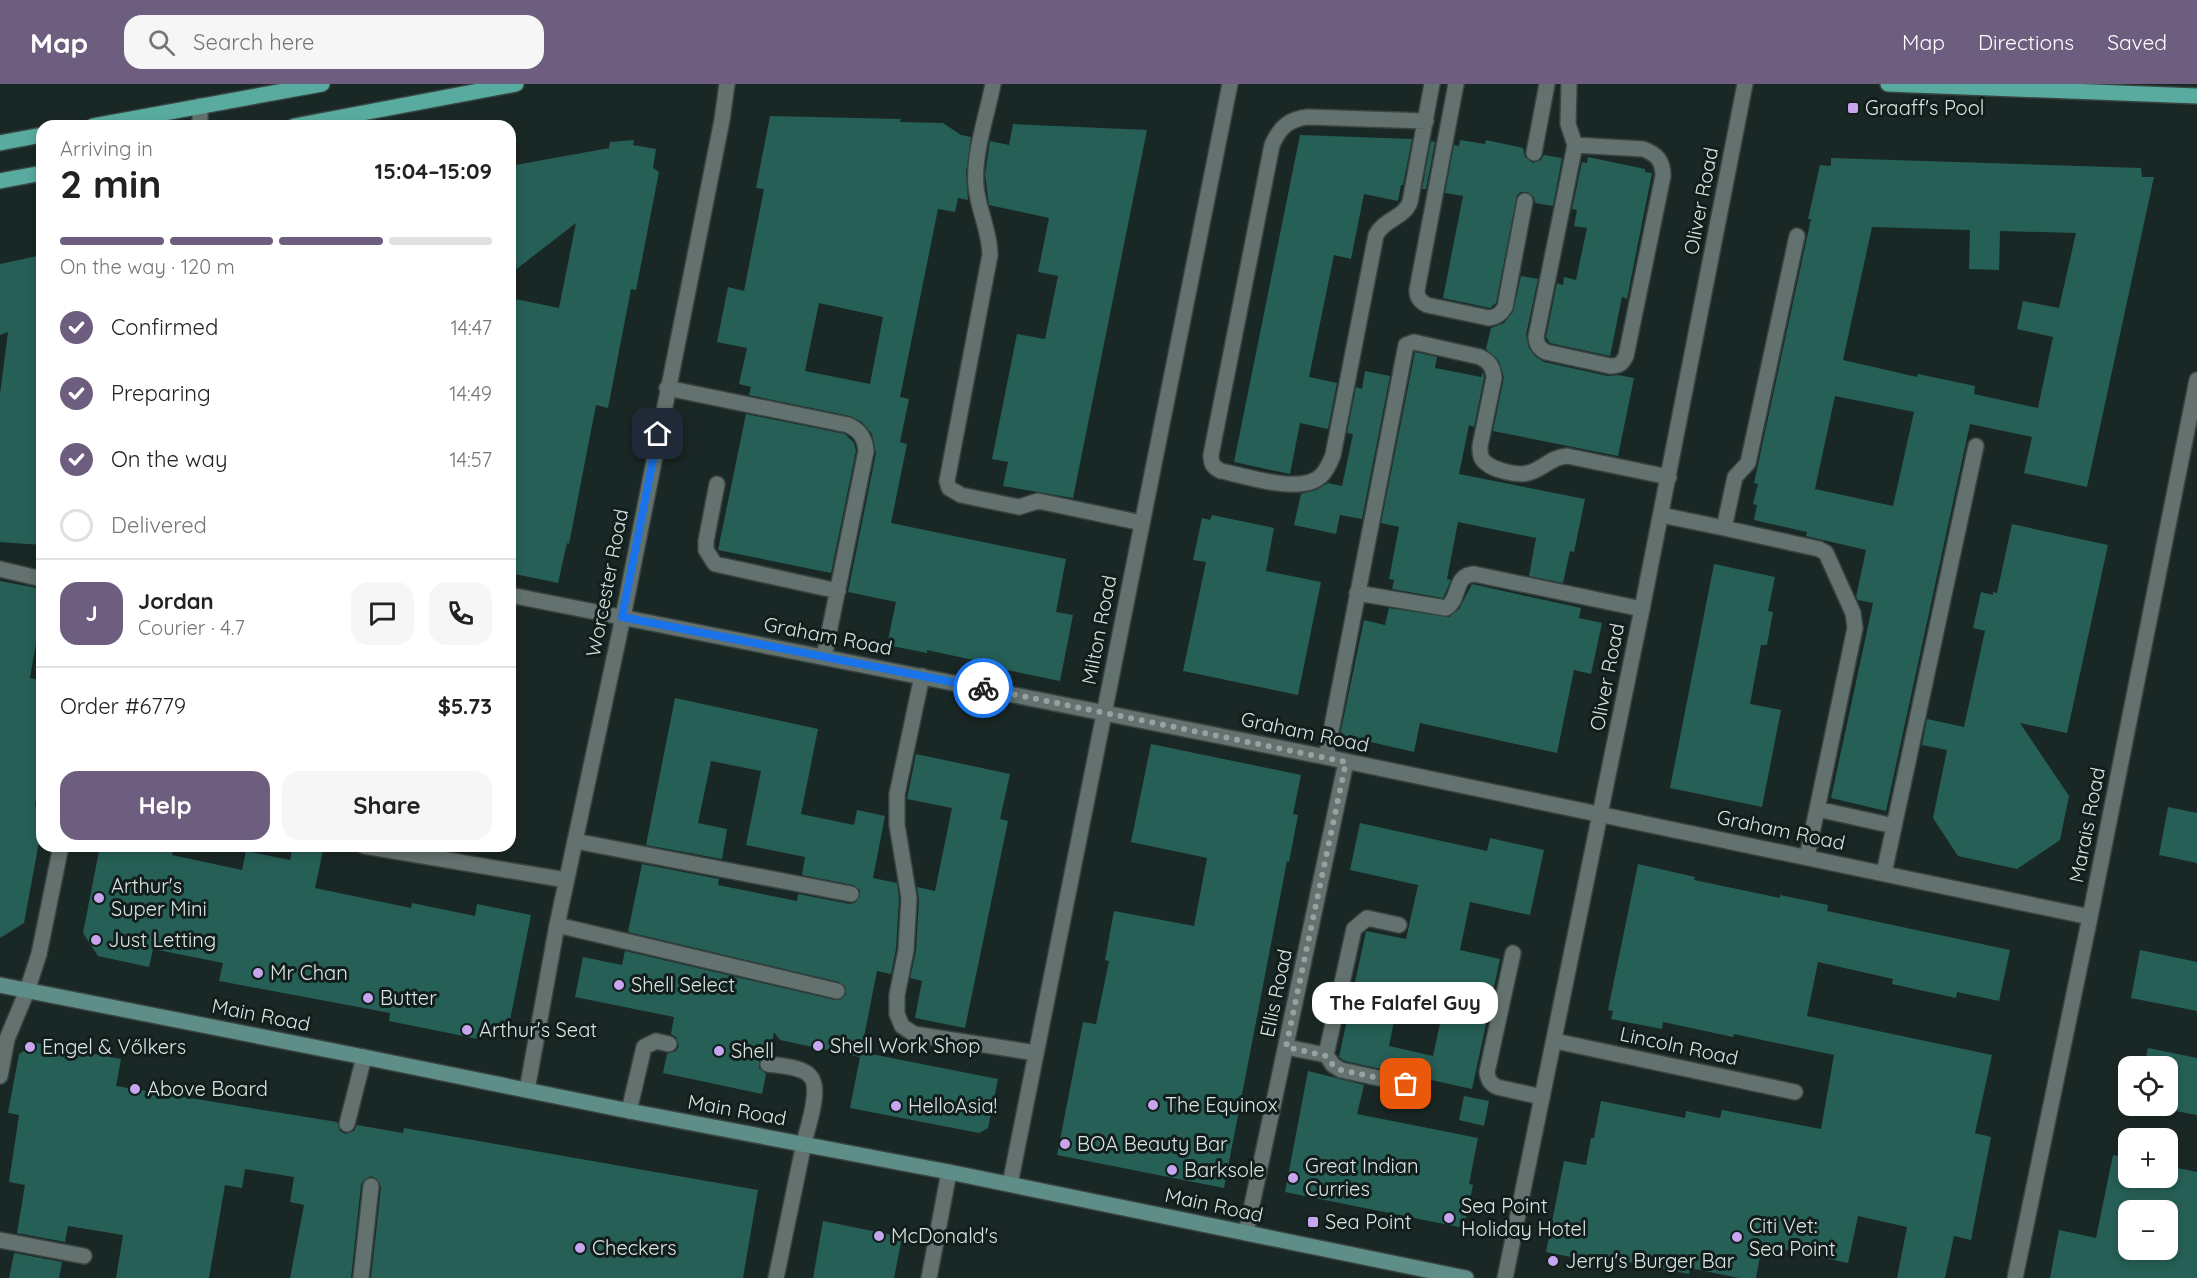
<!DOCTYPE html>
<meta charset="utf-8">
<style>
:root{--surface:#fff;--page:#f6f6f6;--text:#222;--muted:#767676;--line:#e0e0e0;--accent:#6d5d7e}
body{margin:0;font-family:Quicksand,sans-serif;background:var(--page);color:var(--text);height:100vh;display:flex;flex-direction:column;font-size:22px;white-space:nowrap}
*{box-sizing:border-box;margin:0}
p{font-size:20px;color:var(--muted)}
.icon{flex:none;width:33px;height:33px;fill:none;stroke:currentColor;stroke-width:2;stroke-linecap:round;stroke-linejoin:round}
.map{position:relative;flex:1;overflow:hidden}
.panel{position:absolute;left:36px;top:36px;width:480px;height:732px;display:flex;flex-direction:column;background:var(--surface);border-radius:18px;box-shadow:0 3px 9px #0003}
.panel>*{flex:none}
.fabs{position:absolute;left:2118px;top:972px;display:grid;gap:12px}
.fabs a{display:grid;place-items:center;width:60px;height:60px;border-radius:12px;background:var(--surface);box-shadow:0 3px 9px #0003;font-size:30px}
.pin{position:absolute;display:grid;place-items:center;width:51px;height:51px;color:#fff;margin:-26px;border-radius:12px;box-shadow:0 3px 9px #0006}
.courier{position:absolute;display:grid;place-items:center;width:60px;height:60px;margin:-30px;border:4px solid #1a73e8;border-radius:50%;background:#fff;color:#222;box-shadow:0 2px 8px #0007}
.bubble{position:absolute;height:42px;border-radius:18px;background:var(--surface);box-shadow:0 3px 9px #0003;font-size:20px;font-weight:700;line-height:42px;text-align:center}
.headline em{font-style:normal;font-weight:700}
.headline div{display:flex;flex-direction:column-reverse}
.headline{display:flex;align-items:center;justify-content:space-between;height:102px;padding:0 24px}
h1{font-size:39px;font-weight:700;line-height:45px}
.bar{display:grid;grid-template-columns:repeat(4,1fr);gap:9px 6px;align-content:center;height:72px;padding:0 24px}
.bar i{height:8px;border-radius:4px;background:var(--line)}
.bar .current{background:var(--accent)}
.bar p{grid-column:span 4}
.line{display:flex;align-items:center;gap:15px;padding:0 24px;border-top:2px solid var(--line)}
.line div{flex:1}
.round{display:grid;place-items:center;flex:none;width:63px;height:63px;border-radius:18px;background:var(--page)}
ol{padding:0 24px;list-style:none}
li{display:flex;align-items:center;gap:18px;height:66px}
li p{margin-inline-start:auto}
li .icon{padding:6px;border-radius:50%;background:var(--accent);color:#fff;stroke-width:4}
li:last-child{color:var(--muted)}
li i{width:33px;height:33px;border:3px solid var(--line);border-radius:50%}
.button{display:flex;gap:12px;margin-top:auto;padding:12px 24px}
.button a{flex:1;height:69px;border-radius:18px;background:var(--accent);color:#fff;font-size:24px;font-weight:700;line-height:69px;text-align:center}
.button a+a{background:var(--page);color:var(--text)}
header{display:flex;align-items:center;gap:36px;box-sizing:border-box;height:84px;padding:0 30px;background:var(--accent);color:#fff}
header strong{font-size:28px}
nav{display:flex;gap:33px;margin-inline-start:auto;font-size:21px}
.search{width:420px;height:54px;background:var(--page);display:flex;align-items:center;gap:15px;box-sizing:border-box;padding:0 21px;border-radius:18px;color:var(--muted);font-size:22px}
.map>svg:first-child{display:block}
</style>
<header>
<strong>Map</strong>
<div class="search"><svg class="icon" aria-label="search" viewBox="0 0 24 24"><circle cx="10" cy="10" r="6"/><path d="M15 15l6 6"/></svg>Search here</div>
<nav><a>Map</a><a>Directions</a><a>Saved</a></nav>
</header>
<div class="map">
<svg width="2197" height="1194" viewBox="0 0 2197 1194">
<rect width="100%" height="100%" fill="#1a2825"/>
<path fill="#265f56" fill-rule="evenodd" d="M 770,32 L 901,35 L 900,38 L 943,39 L 961,51 L 971,53 L 966,89 L 968,116 L 958,114 L 955,128 L 938,125 L 900,313 L 909,315 L 900,358 L 907,360 L 891,439 L 1066,475 L 1056,528 L 1073,531 L 1060,597 L 978,580 L 978,577 L 927,566 L 927,569 L 887,561 L 896,518 L 848,508 L 876,369 L 872,350 L 862,338 L 850,332 L 749,311 L 751,303 L 739,300 L 747,264 L 717,258 L 728,203 L 744,207 L 764,105 L 756,104 ZM 819,219 L 883,233 L 870,300 L 805,287 Z
M 1013,40 L 1147,46 L 1073,414 L 1003,402 L 1008,378 L 992,375 L 1017,250 L 1045,255 L 1058,192 L 1038,188 L 1049,134 L 989,121 L 985,90 L 990,57 L 1009,61 Z
M 1300,51 L 1412,55 L 1403,101 L 1401,101 L 1398,117 L 1364,110 L 1351,175 L 1334,171 L 1309,293 L 1337,299 L 1328,345 L 1300,339 L 1290,390 L 1234,378 Z
M 634,56 L 633,61 L 656,65 L 653,84 L 659,88 L 636,206 L 631,205 L 608,324 L 596,321 L 569,460 L 567,459 L 558,499 L 510,489 L 510,214 L 559,224 L 576,139 L 510,190 L 510,82 L 609,64 L 610,58 Z
M 1460,56 L 1485,60 L 1486,56 L 1523,64 L 1525,73 L 1533,79 L 1541,76 L 1544,71 L 1562,74 L 1553,122 L 1535,119 L 1534,113 L 1527,108 L 1521,108 L 1517,111 L 1496,219 L 1490,224 L 1443,214 L 1463,112 L 1445,109 L 1454,61 L 1459,62 Z
M 1431,57 L 1435,58 L 1426,105 L 1422,105 Z
M 1588,73 L 1645,85 L 1645,88 L 1652,89 L 1627,215 L 1622,213 L 1610,272 L 1550,259 L 1546,253 L 1557,199 L 1563,201 L 1564,193 L 1576,196 L 1587,144 L 1574,142 L 1577,126 L 1572,125 L 1582,78 L 1587,79 Z
M 1831,74 L 2141,84 L 2142,93 L 2154,93 L 2087,403 L 2024,389 L 2032,353 L 1970,340 L 1886,727 L 1831,714 L 1873,519 L 1858,516 L 1856,513 L 1866,466 L 1806,452 L 1807,448 L 1754,436 L 1757,421 L 1753,420 L 1758,400 L 1754,399 L 1811,135 L 1808,135 L 1820,81 L 1831,82 ZM 1872,143 L 1970,146 L 1969,185 L 1999,186 L 2000,147 L 2076,149 L 2059,224 L 2023,217 L 2017,245 L 2053,253 L 2038,324 L 1974,310 L 1975,302 L 1918,290 L 1917,293 L 1843,276 ZM 1835,312 L 1914,328 L 1893,422 L 1815,405 Z
M 42,171 L 42,461 L 0,458 L 0,310 L 8,248 L 0,251 L 0,180 Z
M 1521,192 L 1538,195 L 1526,251 L 1529,264 L 1535,272 L 1544,278 L 1608,292 L 1618,291 L 1634,294 L 1618,372 L 1493,347 L 1504,293 L 1499,277 L 1486,265 L 1491,244 L 1504,239 L 1513,228 Z
M 1415,268 L 1437,273 L 1435,284 L 1481,293 L 1483,288 L 1484,294 L 1474,343 L 1469,341 L 1459,390 L 1585,415 L 1574,468 L 1570,467 L 1563,499 L 1529,492 L 1536,454 L 1458,438 L 1447,495 L 1451,496 L 1443,514 L 1392,505 L 1394,496 L 1389,495 L 1399,443 L 1381,439 Z
M 1365,287 L 1390,292 L 1362,435 L 1340,431 L 1336,450 L 1294,441 L 1301,410 L 1316,406 L 1328,399 L 1342,402 L 1353,350 L 1347,349 L 1356,303 L 1362,305 Z
M 746,330 L 845,350 L 854,359 L 856,367 L 831,489 L 718,466 Z
M 1212,431 L 1274,444 L 1266,487 L 1321,498 L 1298,611 L 1183,587 L 1206,478 L 1193,476 L 1202,434 L 1210,436 Z
M 2012,440 L 2108,461 L 2067,649 L 2020,639 L 2069,712 L 2060,756 L 2017,785 L 1958,772 L 1933,734 L 1947,666 L 1922,661 L 1927,635 L 1964,643 L 1985,547 L 1973,544 L 1981,508 L 1993,511 L 1993,508 L 1997,509 Z
M 1714,480 L 1775,493 L 1768,527 L 1773,528 L 1767,561 L 1761,561 L 1750,620 L 1781,626 L 1762,723 L 1670,704 Z
M 0,497 L 42,505 L 42,524 L 30,594 L 42,596 L 42,684 L 35,721 L 42,722 L 42,742 L 24,839 L 0,854 Z
M 1472,500 L 1581,524 L 1579,534 L 1602,539 L 1591,590 L 1574,586 L 1557,669 L 1420,639 L 1414,668 L 1340,651 L 1364,536 L 1385,541 L 1389,524 L 1449,533 L 1459,525 Z
M 675,614 L 818,645 L 801,730 L 854,741 L 857,726 L 885,732 L 873,794 L 897,799 L 899,815 L 896,865 L 891,890 L 877,887 L 861,968 L 998,995 L 988,1044 L 979,1049 L 850,1024 L 860,973 L 780,956 L 774,948 L 770,970 L 764,971 L 759,978 L 759,984 L 766,990 L 762,1010 L 663,989 L 667,970 L 676,967 L 679,962 L 676,953 L 671,950 L 674,933 L 575,913 L 583,873 L 622,881 L 625,867 L 835,916 L 840,916 L 846,910 L 846,904 L 839,898 L 628,848 L 642,780 L 719,795 L 718,801 L 797,817 L 798,810 L 850,820 L 855,819 L 860,812 L 860,806 L 853,801 L 802,791 L 805,773 L 746,761 L 761,687 L 711,677 L 698,739 L 727,745 L 722,775 L 646,761 Z
M 1151,660 L 1301,691 L 1293,730 L 1298,731 L 1289,778 L 1287,777 L 1224,1104 L 1057,1071 L 1083,938 L 1096,940 L 1109,877 L 1105,876 L 1114,827 L 1194,842 L 1207,774 L 1131,758 Z
M 916,670 L 1010,690 L 1000,735 L 1008,737 L 965,944 L 915,934 L 922,897 L 910,894 L 916,867 L 919,815 L 917,803 L 935,807 L 952,724 L 907,715 Z
M 2168,723 L 2197,729 L 2197,779 L 2159,771 Z
M 1360,739 L 1487,767 L 1490,754 L 1544,766 L 1530,831 L 1470,818 L 1460,866 L 1500,875 L 1472,1005 L 1345,977 L 1339,973 L 1366,847 L 1406,855 L 1418,801 L 1350,786 ZM 1399,912 L 1444,921 L 1433,972 L 1389,962 Z
M 100,762 L 173,762 L 172,771 L 242,786 L 246,767 L 290,776 L 293,762 L 324,762 L 315,804 L 411,824 L 412,819 L 475,832 L 477,820 L 531,831 L 510,936 L 478,955 L 389,937 L 390,929 L 219,897 L 223,879 L 153,865 L 149,883 L 98,872 L 83,849 Z
M 1638,780 L 1695,793 L 1694,796 L 1780,814 L 1780,811 L 1828,821 L 1827,827 L 2010,866 L 1999,917 L 1957,908 L 1956,914 L 1892,900 L 1893,895 L 1818,878 L 1807,932 L 1992,971 L 1975,1049 L 1991,1053 L 1971,1156 L 1954,1152 L 1945,1194 L 1897,1194 L 1907,1143 L 1858,1132 L 1848,1179 L 1762,1161 L 1756,1194 L 1739,1194 L 1690,1184 L 1689,1190 L 1593,1171 L 1591,1177 L 1546,1168 L 1564,1077 L 1586,1081 L 1591,1054 L 1594,1054 L 1601,1017 L 1685,1034 L 1686,1027 L 1720,1034 L 1722,1026 L 1821,1045 L 1834,971 L 1734,950 L 1733,953 L 1663,938 L 1662,945 L 1611,935 L 1613,927 L 1608,926 Z
M 2140,866 L 2197,878 L 2197,927 L 2131,914 Z
M 36,959 L 121,975 L 116,1002 L 337,1038 L 340,1047 L 345,1050 L 354,1047 L 357,1041 L 403,1049 L 404,1044 L 758,1106 L 743,1194 L 371,1194 L 381,1103 L 377,1095 L 371,1092 L 364,1096 L 361,1101 L 351,1194 L 290,1194 L 304,1121 L 290,1118 L 294,1093 L 245,1085 L 242,1104 L 225,1101 L 209,1194 L 116,1194 L 123,1151 L 68,1142 L 65,1158 L 17,1149 L 25,1101 L 9,1098 L 19,1031 L 8,1029 L 19,970 Z
M 2148,964 L 2197,974 L 2197,1031 L 2149,1022 L 2168,1022 L 2168,982 L 2144,982 Z
M 1308,987 L 1364,1001 L 1357,1030 L 1478,1054 L 1469,1100 L 1473,1101 L 1464,1144 L 1285,1108 Z
M 1464,1012 L 1489,1017 L 1484,1042 L 1459,1036 Z
M 2113,1071 L 2128,1074 L 2128,1094 L 2168,1094 L 2168,1082 L 2197,1088 L 2197,1194 L 2050,1194 L 2059,1146 L 2096,1154 ZM 2128,1126 L 2168,1126 L 2168,1166 L 2128,1166 Z
M 823,1137 L 902,1153 L 894,1194 L 813,1194 Z
M 14,1169 L 62,1178 L 59,1194 L 9,1194 Z"/>
<g fill="none" stroke-linecap="round" stroke-linejoin="round">
<defs>
<path id="lane" d="M 993,0 C 987,31 973,71 976,102 C 978,126 990,147 990,171 L 947,397 L 949,404 L 961,411 L 1019,423 L 1038,417 L 1142,439
M 1456,0 L 1417,206 C 1417,214 1420,217 1427,221 L 1489,234 C 1497,233 1501,230 1505,223 L 1525,117
M 1569,0 L 1568,40 L 1575,61 L 1536,253 C 1537,261 1539,264 1546,268 L 1610,282 C 1619,282 1622,280 1626,272 L 1663,92 C 1663,77 1657,70 1643,65 L 1575,61
M 1426,37 L 1308,33 C 1289,35 1280,43 1272,61 L 1211,371 C 1211,380 1213,383 1221,387 C 1247,392 1300,411 1321,392 C 1327,386 1330,379 1333,371 L 1376,151 C 1384,135 1404,134 1410,118 L 1432,0
M 1534,69 L 1547,0
M 1797,152 L 1748,379 L 1735,393 L 1724,444 L 1819,465 L 1826,469 L 1853,529 L 1855,544 L 1807,773
M 667,304 L 848,341 C 860,346 865,354 866,367 L 824,573
M 717,400 L 706,457 L 706,466 L 715,480 L 838,507
M 1661,431 L 1724,444
M 0,485 L 42,495
M 1357,509 L 1446,524 C 1461,515 1453,491 1474,490 L 1642,525
M 922,592 L 897,710 L 897,741 L 909,814 L 906,866 L 897,911 L 897,930 L 902,942 L 914,950 L 1036,969
M 1326,673 L 1406,261 L 1414,258 L 1480,273 C 1490,278 1493,283 1494,294 L 1480,362 C 1480,369 1480,375 1486,379 C 1494,386 1517,392 1528,389 C 1543,386 1550,373 1567,372 L 1669,393
M 1817,725 L 1894,742
M 575,757 L 851,810
M 364,762 L 566,796
M 1884,789 L 1976,362
M 557,841 L 837,907
M 1513,869 L 1487,988 C 1488,996 1490,999 1497,1003 L 1542,1013
M 1286,963 L 1326,971 L 1333,981 L 1341,986 L 1406,1000
M 1326,971 L 1354,845 L 1367,834 L 1399,841
M 768,980 C 780,982 800,982 809,991 C 823,1003 807,1044 804,1059
M 629,1027 L 644,963 L 656,957 L 669,960
M 347,1040 L 364,973
M 0,1156 L 84,1172
M 361,1194 L 371,1102"/>
<path id="street" d="M 200,22 L 200,42
M 510,511 L 1326,673 L 2090,833
M 1555,957 L 1795,1008
M 0,992 L 7,955 L 27,907 L 39,870 L 61,762
M 527,1006 L 557,841 L 623,533 L 722,36 L 727,0
M 1010,1100 L 1230,0
M 1246,1149 L 1346,678
M 776,1194 L 804,1059
M 929,1194 L 949,1088
M 1505,1194 L 1642,525 L 1745,0
M 2015,1194 L 2090,833 L 2197,296"/>
<path id="secondary" d="M 0,901 L 364,973 L 629,1027 L 949,1088 L 1466,1194"/>
<path id="primary" d="M 1888,0 L 2197,12
M 93,42 L 322,0
M 294,42 L 516,0
M 0,59 L 42,51
M 0,97 L 42,89"/>
</defs>
<use href="#lane" stroke="#384441" stroke-width="18"/>
<use href="#street" stroke="#384441" stroke-width="18"/>
<use href="#secondary" stroke="#384441" stroke-width="18"/>
<use href="#primary" stroke="#384441" stroke-width="18"/>
<use href="#lane" stroke="#63726f" stroke-width="15"/>
<use href="#street" stroke="#63726f" stroke-width="15"/>
<use href="#secondary" stroke="#5e8e87" stroke-width="15"/>
<use href="#primary" stroke="#59ab9f" stroke-width="15"/>
</g>
<g fill="none" stroke-linecap="round" stroke-linejoin="round">
<path stroke="#97a2a0" stroke-width="6" stroke-dasharray="0 10.8" d="M 983,604 L 1346,678 L 1286,963 L 1326,972 L 1333,981 L 1341,986 L 1406,1000"/>
<path stroke="#1a73e8" stroke-width="8" d="M 658,350 L 622,533 L 983,604"/>
</g>
<g fill="#c8a6ef" stroke="#111e1c" stroke-width="2">
<rect x="1847" y="18" width="12" height="12" rx="3"/>
<circle cx="99" cy="814" r="6"/>
<circle cx="96" cy="856" r="6"/>
<circle cx="258" cy="889" r="6"/>
<circle cx="619" cy="901" r="6"/>
<circle cx="368" cy="914" r="6"/>
<circle cx="467" cy="946" r="6"/>
<circle cx="818" cy="962" r="6"/>
<circle cx="30" cy="963" r="6"/>
<circle cx="719" cy="967" r="6"/>
<circle cx="135" cy="1005" r="6"/>
<circle cx="1153" cy="1021" r="6"/>
<circle cx="896" cy="1022" r="6"/>
<circle cx="1065" cy="1060" r="6"/>
<circle cx="1172" cy="1086" r="6"/>
<circle cx="1293" cy="1094" r="6"/>
<circle cx="1449" cy="1134" r="6"/>
<rect x="1307" y="1132" width="12" height="12" rx="3"/>
<circle cx="879" cy="1152" r="6"/>
<circle cx="1737" cy="1153" r="6"/>
<circle cx="580" cy="1164" r="6"/>
<circle cx="1553" cy="1177" r="6"/>
</g>
<g text-anchor="middle" stroke-width="6" stroke-linejoin="round" paint-order="stroke">
<g font-size="20" fill="#dbe4e2" stroke="#111e1c" text-anchor="start">
<text x="1865" y="31">Graaff's Pool</text>
<text x="111" y="809">Arthur's<tspan x="111" dy="23">Super Mini</tspan></text>
<text x="108" y="863">Just Letting</text>
<text x="270" y="896">Mr Chan</text>
<text x="631" y="908">Shell Select</text>
<text x="380" y="921">Butter</text>
<text x="479" y="953">Arthur's Seat</text>
<text x="830" y="969">Shell Work Shop</text>
<text x="42" y="970">Engel &amp; Vőlkers</text>
<text x="731" y="974">Shell</text>
<text x="147" y="1012">Above Board</text>
<text x="1165" y="1028">The Equinox</text>
<text x="908" y="1029">HelloAsia!</text>
<text x="1077" y="1067">BOA Beauty Bar</text>
<text x="1305" y="1089">Great Indian<tspan x="1305" dy="23">Curries</tspan></text>
<text x="1184" y="1093">Barksole</text>
<text x="1461" y="1129">Sea Point<tspan x="1461" dy="23">Holiday Hotel</tspan></text>
<text x="1325" y="1145">Sea Point</text>
<text x="1749" y="1149">Citi Vet:<tspan x="1749" dy="23">Sea Point</tspan></text>
<text x="891" y="1159">McDonald's</text>
<text x="592" y="1171">Checkers</text>
<text x="1565" y="1184">Jerry's Burger Bar</text>
</g>
<g font-size="20" fill="#dbe4e2" stroke="#111e1c">
<text transform="translate(1701 117) rotate(-79)" y="7">Oliver Road</text>
<text transform="translate(607 499) rotate(-79)" y="7">Worcester Road</text>
<text transform="translate(1099 546) rotate(-79)" y="7">Milton Road</text>
<text transform="translate(828 552) rotate(11)" y="7">Graham Road</text>
<text transform="translate(1607 593) rotate(-79)" y="7">Oliver Road</text>
<text transform="translate(1305 648) rotate(12)" y="7">Graham Road</text>
<text transform="translate(2087 741) rotate(-79)" y="7">Marais Road</text>
<text transform="translate(1781 746) rotate(12)" y="7">Graham Road</text>
<text transform="translate(1276 909) rotate(-78)" y="7">Ellis Road</text>
<text transform="translate(261 931) rotate(11)" y="7">Main Road</text>
<text transform="translate(1679 962) rotate(12)" y="7">Lincoln Road</text>
<text transform="translate(737 1026) rotate(10)" y="7">Main Road</text>
<text transform="translate(1214 1121) rotate(12)" y="7">Main Road</text>
</g>
</g>
</svg>
<div class="fabs">
<a><svg class="icon" aria-label="locate" viewBox="0 0 24 24"><circle cx="12" cy="12" r="6"/><path d="M12 2v4M12 18v4M2 12h4M18 12h4"/></svg></a>
<a>+</a>
<a>−</a>
</div>
<div class="pin" style="left:1406px;top:1000px;background:#ea580c"><svg class="icon" aria-label="bag" viewBox="0 0 24 24"><path d="M5 8h14l-1 12H6zM9 8a3 3 0 0 1 6 0"/></svg></div>
<div class="pin" style="left:658px;top:350px;background:#1f2937"><svg class="icon" aria-label="home" viewBox="0 0 24 24"><path d="M3 11l9-7 9 7M6 9v11h12V9"/></svg></div>
<div class="courier" style="left:983px;top:604px"><svg class="icon" aria-label="bike" viewBox="0 0 24 24"><circle cx="6" cy="16" r="4"/><circle cx="18" cy="16" r="4"/><path d="M6 16l4-8h5l3 8M10 8l3 8H6M13 5h3"/></svg></div>
<div class="bubble" style="left:1312px;top:898px;width:186px">The Falafel Guy</div>
<section class="panel">
<div class="headline"><div><h1>2 min</h1><p>Arriving in</p></div><em>15:04–15:09</em></div>
<div class="bar"><i class="current"></i><i class="current"></i><i class="current"></i><i></i><p>On the way · 120 m</p></div>
<ol>
<li><svg class="icon" aria-label="check" viewBox="0 0 24 24"><path d="M5 12l5 5 9-10"/></svg>Confirmed<p>14:47</p></li>
<li><svg class="icon" aria-label="check" viewBox="0 0 24 24"><path d="M5 12l5 5 9-10"/></svg>Preparing<p>14:49</p></li>
<li><svg class="icon" aria-label="check" viewBox="0 0 24 24"><path d="M5 12l5 5 9-10"/></svg>On the way<p>14:57</p></li>
<li><i></i>Delivered</li>
</ol>
<div class="line" style="height:108px"><b class="round" style="background:var(--accent);color:#fff">J</b><div><b>Jordan</b><p>Courier · 4.7</p></div><a class="round"><svg class="icon" aria-label="chat" viewBox="0 0 24 24"><path d="M4 5h16v11H9l-5 4z"/></svg></a><a class="round"><svg class="icon" aria-label="phone" viewBox="0 0 24 24"><path d="M5 4h4l2 5-3 2q2 4 5 5l2-3 5 2v4C11 20 4 13 5 4z"/></svg></a></div>
<div class="line" style="height:78px"><div>Order #6779</div><b>$5.73</b></div>
<div class="button"><a>Help</a><a>Share</a></div>
</section>
</div>
